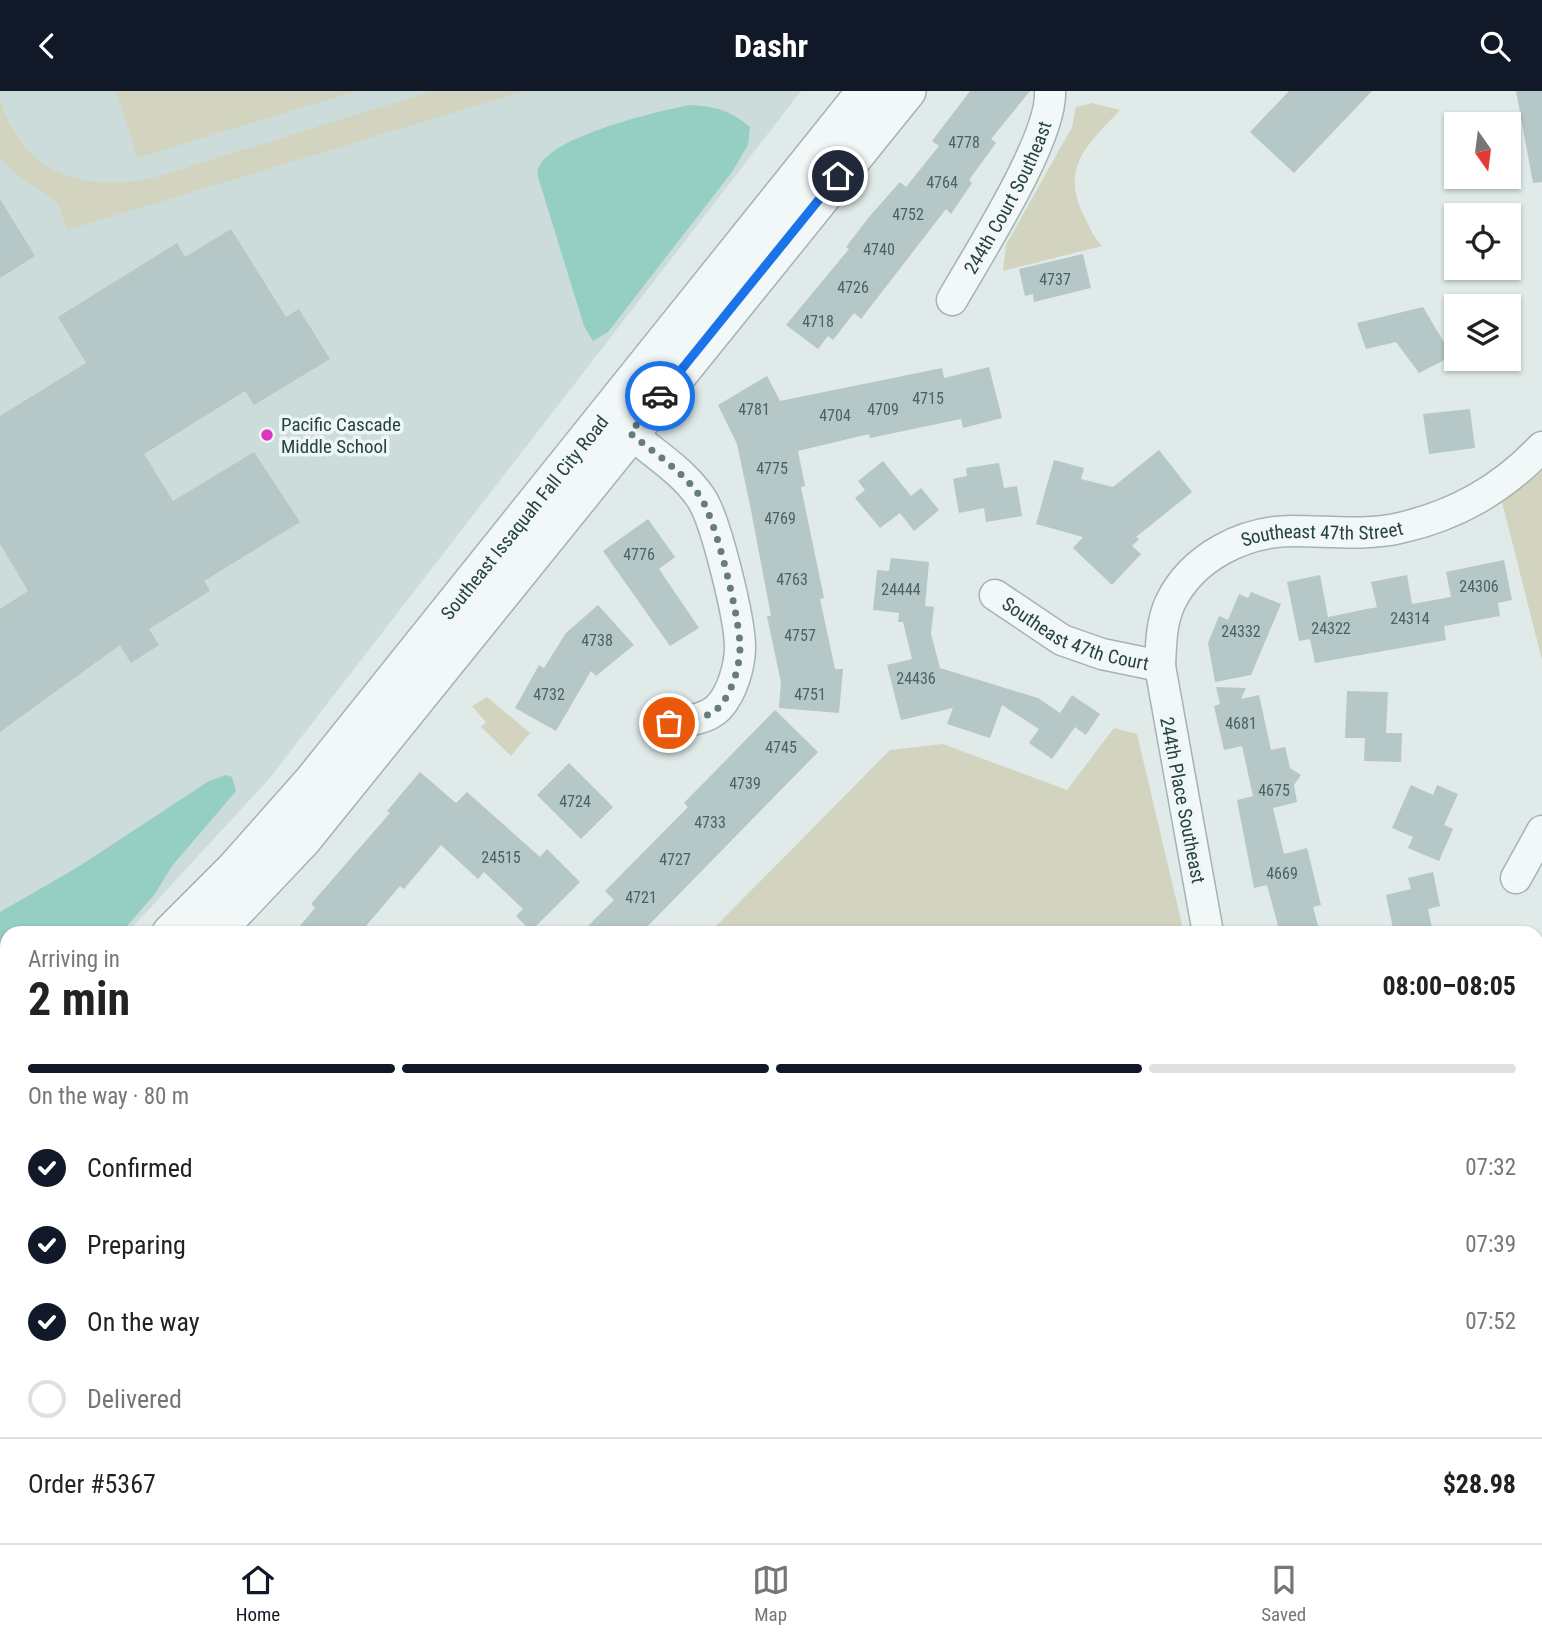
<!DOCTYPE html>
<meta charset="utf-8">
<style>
:root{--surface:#fff;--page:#f6f6f6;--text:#222;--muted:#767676;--line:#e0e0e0;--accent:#111827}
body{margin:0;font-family:"Roboto Condensed",sans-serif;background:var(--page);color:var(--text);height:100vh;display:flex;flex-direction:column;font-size:26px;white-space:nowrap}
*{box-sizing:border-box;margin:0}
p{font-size:23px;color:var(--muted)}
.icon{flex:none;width:38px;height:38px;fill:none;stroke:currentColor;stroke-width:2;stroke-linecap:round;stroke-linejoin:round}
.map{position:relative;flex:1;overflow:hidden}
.details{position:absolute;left:0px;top:835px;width:1544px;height:618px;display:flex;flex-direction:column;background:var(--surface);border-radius:21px 21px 0 0;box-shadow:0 2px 5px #0004}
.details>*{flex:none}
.needle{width:46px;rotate:166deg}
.tools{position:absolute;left:1444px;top:21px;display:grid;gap:14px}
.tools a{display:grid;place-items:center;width:77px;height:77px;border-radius:0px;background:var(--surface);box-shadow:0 2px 5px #0004;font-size:35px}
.pin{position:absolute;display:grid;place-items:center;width:60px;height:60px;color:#fff;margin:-30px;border:4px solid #fff;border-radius:50%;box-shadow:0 2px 7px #0007}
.courier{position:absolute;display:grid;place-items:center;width:70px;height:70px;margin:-35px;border:5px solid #1a73e8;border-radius:50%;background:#fff;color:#222;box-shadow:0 2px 9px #0007}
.summary em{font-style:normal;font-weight:700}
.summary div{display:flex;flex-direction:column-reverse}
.summary{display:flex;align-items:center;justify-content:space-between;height:119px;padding:0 28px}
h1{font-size:46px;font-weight:700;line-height:52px}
.bar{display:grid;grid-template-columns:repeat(4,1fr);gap:10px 7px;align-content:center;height:84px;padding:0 28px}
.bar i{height:9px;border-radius:5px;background:var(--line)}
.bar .current{background:var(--accent)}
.bar p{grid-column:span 4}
.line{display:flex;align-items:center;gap:18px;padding:0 28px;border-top:2px solid var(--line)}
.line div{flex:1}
ol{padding:0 28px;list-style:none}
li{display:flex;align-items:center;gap:21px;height:77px}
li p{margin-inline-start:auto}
li .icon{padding:7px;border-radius:50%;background:var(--accent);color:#fff;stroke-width:4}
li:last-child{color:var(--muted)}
li i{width:38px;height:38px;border:4px solid var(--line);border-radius:50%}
header{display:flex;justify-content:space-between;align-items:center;height:91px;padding:0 28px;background:var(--accent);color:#fff;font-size:32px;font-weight:700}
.tabs{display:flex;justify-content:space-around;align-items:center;height:98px;border-top:2px solid var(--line);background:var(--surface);font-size:19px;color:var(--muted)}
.tabs a{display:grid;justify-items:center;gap:4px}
.tabs .current{color:var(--accent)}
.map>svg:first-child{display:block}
</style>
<header><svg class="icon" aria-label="back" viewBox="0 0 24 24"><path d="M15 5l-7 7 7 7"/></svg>Dashr<svg class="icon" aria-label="search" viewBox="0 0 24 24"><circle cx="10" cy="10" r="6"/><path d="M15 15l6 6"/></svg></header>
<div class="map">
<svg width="1542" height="1452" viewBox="0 0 1542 1452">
<rect width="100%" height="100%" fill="#dfeae9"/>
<path fill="#ccdcdb" d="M 0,0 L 801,0 L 269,688 L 127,842 L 7,842 L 7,972 L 0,979 Z"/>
<path fill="#d3d4bf" d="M 116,0 L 357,0 L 137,67 Z
M 432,0 L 525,0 L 67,139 L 58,112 L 19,86 L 0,67 L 0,8 C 22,83 85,103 156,86 Z
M 1092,12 L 1120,19 C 1087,54 1059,77 1085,127 C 1090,137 1094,147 1102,155 L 1003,180 L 1006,154 L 1072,36 L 1076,16 Z
M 1542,380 L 1542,569 L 1502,411 Z
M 487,606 L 530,642 L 511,665 L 481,636 L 486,631 L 472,615 Z
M 1114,637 L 1137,643 L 1184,842 L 709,842 L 890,659 L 943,653 L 1067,699 Z
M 594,1446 L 700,1446 L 697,1452 L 602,1452 Z"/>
<path fill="#95cec3" d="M 689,14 C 714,15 730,19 750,36 L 748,54 L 732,81 L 608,241 L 593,250 L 584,235 L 538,86 C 530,49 660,20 689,14 Z
M 226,684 L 232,686 L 236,700 L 172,775 L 154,804 L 121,842 L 7,842 L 7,950 L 0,958 L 0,821 L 78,776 L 209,690 Z"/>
<path fill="#b5c7c6" d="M 970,0 L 1030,0 L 991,48 L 996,52 L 969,89 L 972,92 L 951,123 L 946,118 L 861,228 L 854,222 L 833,249 L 828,245 L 818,258 L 786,234 L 849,158 L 846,156 L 869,126 L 900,91 L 906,96 L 939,55 L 932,50 Z
M 1289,0 L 1372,0 L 1294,82 L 1250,41 Z
M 1516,0 L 1542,0 L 1542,91 L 1533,92 Z
M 0,108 L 35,165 L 0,187 Z
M 231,138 L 286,226 L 299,218 L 330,268 L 254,314 L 245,300 L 144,363 L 173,410 L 254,361 L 300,431 L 204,490 L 210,500 L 149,538 L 159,554 L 131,572 L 120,554 L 0,641 L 0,518 L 28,500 L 0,453 L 0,325 L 86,272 L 58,226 L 177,152 L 185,166 Z
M 1083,163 L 1091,197 L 1034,211 L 1033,203 L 1025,205 L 1019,178 Z
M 1423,216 L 1452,265 L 1419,282 L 1396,251 L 1366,258 L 1357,232 Z
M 989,276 L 1002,327 L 963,337 L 961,328 L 870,347 L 869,343 L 798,360 L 805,395 L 801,396 L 824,507 L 820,508 L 835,578 L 843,578 L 839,622 L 779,617 L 781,592 L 767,525 L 771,525 L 750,414 L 737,353 L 718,314 L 767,285 L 780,310 L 942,277 L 944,287 Z
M 1470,318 L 1475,357 L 1429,363 L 1423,323 Z
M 1159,359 L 1192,401 L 1136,446 L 1139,448 L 1132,455 L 1141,463 L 1112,494 L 1073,457 L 1083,446 L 1036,433 L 1054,369 L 1084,377 L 1081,388 L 1113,396 Z
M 883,370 L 911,405 L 921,397 L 939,419 L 914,440 L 900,422 L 880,437 L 855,407 L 865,399 L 858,390 Z
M 999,372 L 1004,397 L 1017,395 L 1022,425 L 986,431 L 984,417 L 959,422 L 953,388 L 967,385 L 966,377 Z
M 648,428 L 675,466 L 659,478 L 699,537 L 670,555 L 603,460 Z
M 891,467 L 929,471 L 925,515 L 934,516 L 931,543 L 940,577 L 1038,607 L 1060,622 L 1072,604 L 1100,623 L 1086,644 L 1075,636 L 1052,668 L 1029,652 L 1039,638 L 1002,614 L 990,647 L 947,633 L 953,617 L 901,629 L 887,574 L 912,568 L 903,531 L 898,531 L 899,522 L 873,519 L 877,479 L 889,480 Z
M 1504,469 L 1512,509 L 1498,512 L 1500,525 L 1444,535 L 1446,549 L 1315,572 L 1310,548 L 1299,550 L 1287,491 L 1320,484 L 1328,526 L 1377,516 L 1371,491 L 1407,484 L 1412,513 L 1451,506 L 1446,481 Z
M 1251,501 L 1281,513 L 1251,584 L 1215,591 L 1208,552 L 1219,525 L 1228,529 L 1239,503 L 1248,507 Z
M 598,514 L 634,554 L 596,585 L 591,580 L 556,640 L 515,617 L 539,574 L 544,577 L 566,542 Z
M 1216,596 L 1246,597 L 1241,608 L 1259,604 L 1271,659 L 1285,656 L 1290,677 L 1301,684 L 1294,694 L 1297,711 L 1273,717 L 1284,763 L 1307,757 L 1321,814 L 1313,816 L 1320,842 L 1280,842 L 1267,794 L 1254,797 L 1237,709 L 1253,705 L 1242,655 L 1224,659 L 1214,615 L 1220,613 Z
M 1347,600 L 1388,601 L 1386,642 L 1402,642 L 1401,671 L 1364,670 L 1365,647 L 1345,647 Z
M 775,619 L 818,661 L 641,842 L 581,842 L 614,809 L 605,800 L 688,716 L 684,712 Z
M 569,672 L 613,716 L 581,748 L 537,704 Z
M 420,681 L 456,712 L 467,701 L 540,766 L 547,758 L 580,791 L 531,840 L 516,825 L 523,818 L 484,781 L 478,788 L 441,754 L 404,798 L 400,795 L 360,842 L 294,842 L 315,817 L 311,813 L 390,722 L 387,720 Z
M 1411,694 L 1433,704 L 1437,694 L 1458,703 L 1444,734 L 1453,738 L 1439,770 L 1408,757 L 1413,746 L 1392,737 Z
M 1433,781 L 1440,815 L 1428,818 L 1433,842 L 1394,842 L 1386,804 L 1411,798 L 1408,787 Z"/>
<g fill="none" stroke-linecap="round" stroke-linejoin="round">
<defs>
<g id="minor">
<path id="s1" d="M 952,209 C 978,163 1053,47 1050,0"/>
<path d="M 630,342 C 653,362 684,381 701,407 C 716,429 740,529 740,556 C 740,575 732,602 719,616 C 707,629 685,630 669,632"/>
<path id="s2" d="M 995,504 L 1062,549 L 1102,563 L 1160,575"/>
<path d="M 1516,787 L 1542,740"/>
<path id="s3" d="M 1208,842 L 1160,575 C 1161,554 1161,532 1170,512 C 1192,466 1244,440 1293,440 C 1328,440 1366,445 1400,437 C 1457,424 1502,398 1542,356"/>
<path d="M 0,1213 L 7,1226"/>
<path d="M 0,1254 L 7,1261"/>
<path d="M 0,1321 L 7,1317"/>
<path d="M 136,1446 L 137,1452"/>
<path d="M 1341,1446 L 1342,1452"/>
</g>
<g id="tertiary">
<path id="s4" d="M 171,842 L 235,778 L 313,690 L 866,0"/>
<path d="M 214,842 L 303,748 L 907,0"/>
<path d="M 0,1032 L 7,1020"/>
<path d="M 0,1095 L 7,1082"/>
</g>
</defs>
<use href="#minor" stroke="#a4b4b3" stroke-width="33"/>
<use href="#tertiary" stroke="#a4b4b3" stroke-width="40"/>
<use href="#minor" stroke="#f2f7f7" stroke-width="30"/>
<use href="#tertiary" stroke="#f2f7f7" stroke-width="37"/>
</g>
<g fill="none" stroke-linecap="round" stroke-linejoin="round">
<path stroke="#677d7c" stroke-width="7" stroke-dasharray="0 12.6" d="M 660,305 L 630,342 C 653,361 684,381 701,407 C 716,429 740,529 740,556 C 740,575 732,602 719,616 C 707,629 685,630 669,632"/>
<path stroke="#1a73e8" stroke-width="9" d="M 660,305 L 838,85"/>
</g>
<circle fill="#dc36c3" stroke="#eef7f6" stroke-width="2.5" cx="267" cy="344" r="7"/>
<g text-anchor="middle" stroke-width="7" stroke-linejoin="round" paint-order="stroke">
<g font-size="16" fill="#4a6362">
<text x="964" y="57">4778</text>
<text x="942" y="97">4764</text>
<text x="908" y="129">4752</text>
<text x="879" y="164">4740</text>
<text x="1055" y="194">4737</text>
<text x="853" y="202">4726</text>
<text x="818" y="236">4718</text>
<text x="928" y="313">4715</text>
<text x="754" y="324">4781</text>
<text x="883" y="324">4709</text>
<text x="835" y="330">4704</text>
<text x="772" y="383">4775</text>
<text x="780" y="433">4769</text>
<text x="639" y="469">4776</text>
<text x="792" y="494">4763</text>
<text x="1479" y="501">24306</text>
<text x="901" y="504">24444</text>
<text x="1410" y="533">24314</text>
<text x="1331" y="543">24322</text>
<text x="1241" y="546">24332</text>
<text x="800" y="550">4757</text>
<text x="597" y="555">4738</text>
<text x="916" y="593">24436</text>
<text x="549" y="609">4732</text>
<text x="810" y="609">4751</text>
<text x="1241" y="638">4681</text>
<text x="781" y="662">4745</text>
<text x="745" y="698">4739</text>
<text x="1274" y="705">4675</text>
<text x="575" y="716">4724</text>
<text x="710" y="737">4733</text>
<text x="501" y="772">24515</text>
<text x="675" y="774">4727</text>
<text x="1282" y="788">4669</text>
<text x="641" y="812">4721</text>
</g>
<g font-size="19" fill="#264241" stroke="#eef7f6">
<text dy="7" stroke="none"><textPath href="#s1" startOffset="117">244th Court Southeast</textPath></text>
<text dy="7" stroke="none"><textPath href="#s4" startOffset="546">Southeast Issaquah Fall City Road</textPath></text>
<text dy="7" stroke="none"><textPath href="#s3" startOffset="514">Southeast 47th Street</textPath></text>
<text dy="7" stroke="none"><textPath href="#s2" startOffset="91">Southeast 47th Court</textPath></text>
<text transform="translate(1183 709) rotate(79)" y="7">244th Place Southeast</text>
</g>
<g font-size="19" fill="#264241" stroke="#eef7f6" text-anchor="start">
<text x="281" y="340">Pacific Cascade<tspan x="281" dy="22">Middle School</tspan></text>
</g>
</g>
</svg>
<div class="tools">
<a><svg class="needle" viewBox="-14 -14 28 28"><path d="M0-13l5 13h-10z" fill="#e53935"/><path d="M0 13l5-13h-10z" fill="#767676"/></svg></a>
<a><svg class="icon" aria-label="locate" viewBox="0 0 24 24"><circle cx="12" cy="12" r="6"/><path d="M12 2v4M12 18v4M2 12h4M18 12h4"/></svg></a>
<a><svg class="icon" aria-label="layers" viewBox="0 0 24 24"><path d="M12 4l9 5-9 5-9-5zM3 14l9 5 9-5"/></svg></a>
</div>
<div class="pin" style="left:669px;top:632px;background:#ea580c"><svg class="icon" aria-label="bag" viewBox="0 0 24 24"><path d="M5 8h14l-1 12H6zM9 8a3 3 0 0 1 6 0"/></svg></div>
<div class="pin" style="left:838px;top:85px;background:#1f2937"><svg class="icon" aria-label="home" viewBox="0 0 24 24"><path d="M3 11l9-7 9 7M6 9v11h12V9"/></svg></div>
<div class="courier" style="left:660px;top:305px"><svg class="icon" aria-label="car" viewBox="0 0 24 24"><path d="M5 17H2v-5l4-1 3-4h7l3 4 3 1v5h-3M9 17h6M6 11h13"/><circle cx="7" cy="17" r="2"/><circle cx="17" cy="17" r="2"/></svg></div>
<section class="details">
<div class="summary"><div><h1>2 min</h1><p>Arriving in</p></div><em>08:00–08:05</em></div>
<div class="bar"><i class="current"></i><i class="current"></i><i class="current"></i><i></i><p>On the way · 80 m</p></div>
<ol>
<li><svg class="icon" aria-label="check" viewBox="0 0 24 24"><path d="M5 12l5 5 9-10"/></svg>Confirmed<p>07:32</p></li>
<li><svg class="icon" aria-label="check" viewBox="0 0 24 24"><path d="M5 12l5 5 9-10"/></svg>Preparing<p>07:39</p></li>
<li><svg class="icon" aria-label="check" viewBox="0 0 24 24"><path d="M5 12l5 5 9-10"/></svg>On the way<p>07:52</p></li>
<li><i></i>Delivered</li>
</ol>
<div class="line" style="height:91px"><div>Order #5367</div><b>$28.98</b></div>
</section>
</div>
<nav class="tabs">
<a class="current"><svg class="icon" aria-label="home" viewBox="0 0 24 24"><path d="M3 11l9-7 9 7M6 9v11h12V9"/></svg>Home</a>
<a><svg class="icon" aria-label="map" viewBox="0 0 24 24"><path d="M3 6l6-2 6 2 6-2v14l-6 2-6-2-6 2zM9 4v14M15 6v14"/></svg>Map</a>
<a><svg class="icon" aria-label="saved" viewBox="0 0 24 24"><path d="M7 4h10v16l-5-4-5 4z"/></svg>Saved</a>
</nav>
